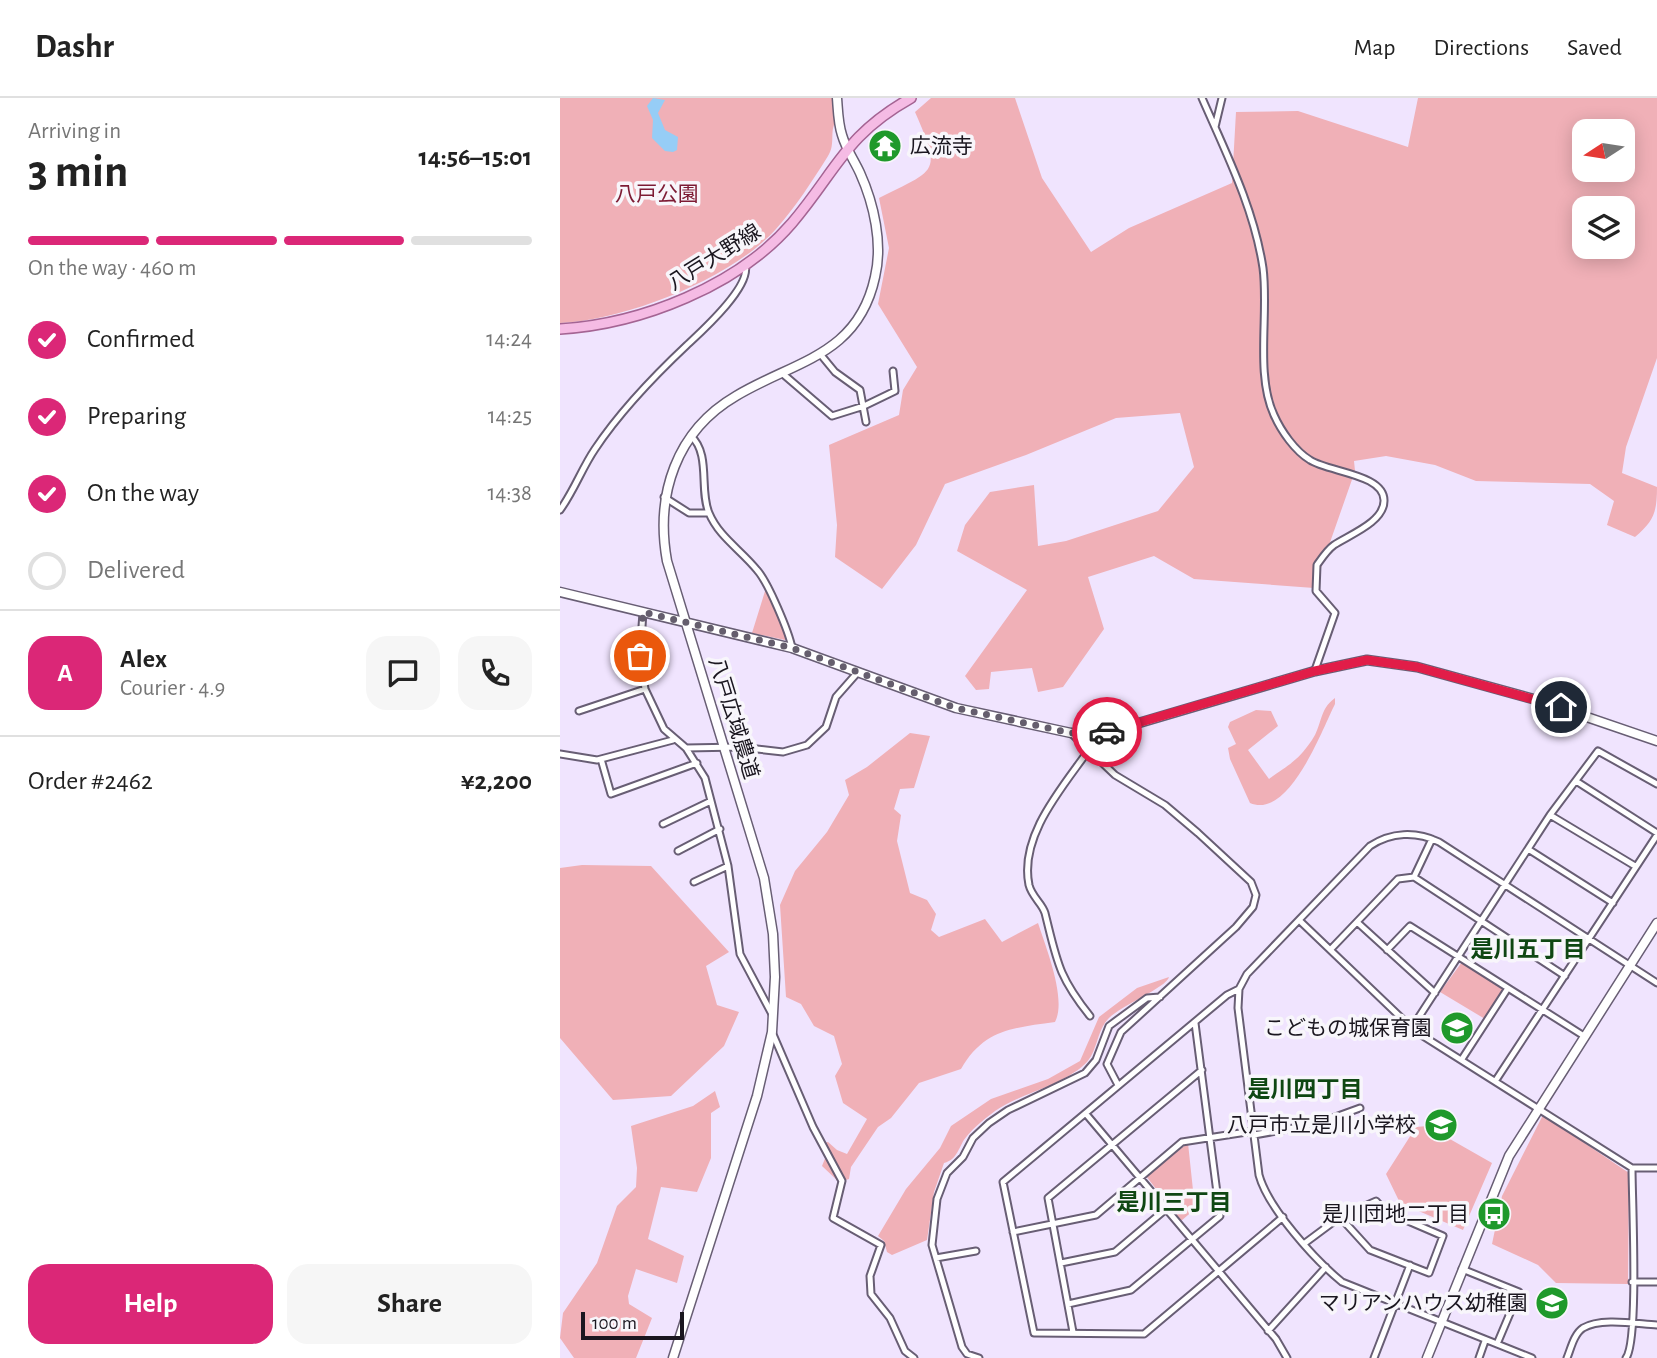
<!DOCTYPE html>
<meta charset="utf-8">
<style>
:root{--surface:#fff;--page:#f6f6f6;--text:#222;--muted:#767676;--line:#e0e0e0;--accent:#db2777}
body{margin:0;font-family:"Alegreya Sans","Noto Sans JP",sans-serif;background:var(--page);color:var(--text);height:100vh;display:flex;flex-direction:column;font-size:26px;white-space:nowrap}
*{box-sizing:border-box;margin:0}
p{font-size:23px;color:var(--muted)}
.icon{flex:none;width:38px;height:38px;fill:none;stroke:currentColor;stroke-width:2;stroke-linecap:round;stroke-linejoin:round}
.map{position:relative;flex:1;overflow:hidden}
.details{display:flex;flex-direction:column;background:var(--surface);width:560px}
.details>*{flex:none}
.needle{width:46px;rotate:258deg}
.buttons{position:absolute;left:1012px;top:21px;display:grid;gap:14px}
.buttons a{display:grid;place-items:center;width:63px;height:63px;border-radius:14px;background:var(--surface);box-shadow:0 4px 18px #0003;font-size:35px}
.scale{position:absolute;left:21px;bottom:18px;width:103px;box-sizing:border-box;padding-left:7px;border:4px solid #1a161f;border-top:0;font-size:19px;line-height:24px;white-space:nowrap;color:#1a161f;-webkit-text-stroke:5px #f8f6fb;paint-order:stroke}
.pin{position:absolute;display:grid;place-items:center;width:60px;height:60px;color:#fff;margin:-30px;border:4px solid #fff;border-radius:50%;box-shadow:0 2px 7px #0007}
.courier{position:absolute;display:grid;place-items:center;width:70px;height:70px;margin:-35px;border:5px solid #e11d48;border-radius:50%;background:#fff;color:#222;box-shadow:0 2px 9px #0007}
.head em{font-style:normal;font-weight:700}
.head div{display:flex;flex-direction:column-reverse}
.head{display:flex;align-items:center;justify-content:space-between;height:119px;padding:0 28px}
h1{font-size:46px;font-weight:700;line-height:52px}
.bar{display:grid;grid-template-columns:repeat(4,1fr);gap:10px 7px;align-content:center;height:84px;padding:0 28px}
.bar i{height:9px;border-radius:5px;background:var(--line)}
.bar .selected{background:var(--accent)}
.bar p{grid-column:span 4}
.line{display:flex;align-items:center;gap:18px;padding:0 28px;border-top:2px solid var(--line)}
.line div{flex:1}
.round{display:grid;place-items:center;flex:none;width:74px;height:74px;border-radius:21px;background:var(--page)}
ol{padding:0 28px;list-style:none}
li{display:flex;align-items:center;gap:21px;height:77px}
li p{margin-inline-start:auto}
li .icon{padding:7px;border-radius:50%;background:var(--accent);color:#fff;stroke-width:4}
li:last-child{color:var(--muted)}
li i{width:38px;height:38px;border:4px solid var(--line);border-radius:50%}
.primary-button{display:flex;gap:14px;margin-top:auto;padding:14px 28px}
.primary-button a{flex:1;height:80px;border-radius:21px;background:var(--accent);color:#fff;font-size:28px;font-weight:700;line-height:80px;text-align:center}
.primary-button a+a{background:var(--page);color:var(--text)}
header{display:flex;align-items:center;gap:42px;box-sizing:border-box;height:98px;padding:0 35px;background:var(--surface);border-bottom:2px solid var(--line)}
header strong{font-size:33px}
nav{display:flex;gap:38px;margin-inline-start:auto;font-size:24px}
main{display:flex;flex:1;min-height:0}
.map>svg:first-child{display:block}
</style>
<header>
<strong>Dashr</strong>
<nav><a>Map</a><a>Directions</a><a>Saved</a></nav>
</header>
<main>
<section class="details">
<div class="head"><div><h1>3 min</h1><p>Arriving in</p></div><em>14:56–15:01</em></div>
<div class="bar"><i class="selected"></i><i class="selected"></i><i class="selected"></i><i></i><p>On the way · 460 m</p></div>
<ol>
<li><svg class="icon" aria-label="check" viewBox="0 0 24 24"><path d="M5 12l5 5 9-10"/></svg>Confirmed<p>14:24</p></li>
<li><svg class="icon" aria-label="check" viewBox="0 0 24 24"><path d="M5 12l5 5 9-10"/></svg>Preparing<p>14:25</p></li>
<li><svg class="icon" aria-label="check" viewBox="0 0 24 24"><path d="M5 12l5 5 9-10"/></svg>On the way<p>14:38</p></li>
<li><i></i>Delivered</li>
</ol>
<div class="line" style="height:126px"><b class="round" style="background:var(--accent);color:#fff">A</b><div><b>Alex</b><p>Courier · 4.9</p></div><a class="round"><svg class="icon" aria-label="chat" viewBox="0 0 24 24"><path d="M4 5h16v11H9l-5 4z"/></svg></a><a class="round"><svg class="icon" aria-label="phone" viewBox="0 0 24 24"><path d="M5 4h4l2 5-3 2q2 4 5 5l2-3 5 2v4C11 20 4 13 5 4z"/></svg></a></div>
<div class="line" style="height:91px"><div>Order #2462</div><b>¥2,200</b></div>
<div class="primary-button"><a>Help</a><a>Share</a></div>
</section>
<div class="map">
<svg width="1097" height="1260" viewBox="0 0 1097 1260">
<rect width="100%" height="100%" fill="#f0e4fe"/>
<path fill="#f0b0b7" fill-rule="evenodd" d="M 0,0 L 272,0 L 276,23 C 269,33 276,46 268,58 C 253,82 235,110 216,131 C 171,181 66,222 0,225 Z
M 371,0 L 455,0 L 482,80 L 531,154 L 569,130 L 672,85 L 676,14 L 738,13 L 848,49 L 858,0 L 1097,0 L 1097,260 L 1066,349 L 1062,375 L 1097,389 C 1097,414 1094,423 1075,439 L 1047,427 L 1054,403 L 1030,386 L 916,383 L 875,367 L 826,358 L 794,363 L 795,373 L 754,490 L 634,481 L 594,458 L 528,479 L 544,531 L 503,589 L 478,594 L 472,570 L 431,574 L 429,591 L 416,592 L 405,578 L 467,492 L 397,453 L 405,427 L 430,394 L 474,387 L 478,448 L 506,443 L 598,413 L 634,369 L 620,315 L 556,320 L 466,357 L 385,386 L 356,447 L 322,491 L 275,459 L 277,427 L 269,347 L 339,317 L 343,292 L 357,269 L 318,206 L 329,150 L 319,100 C 377,71 382,76 355,14 ZM 1024,33 L 1062,33 L 1062,72 L 1024,72 ZM 1024,110 L 1062,110 L 1062,149 L 1024,149 Z
M 206,490 L 226,538 L 225,542 L 192,535 Z
M 775,600 L 775,606 C 762,632 729,722 690,705 L 670,661 L 668,650 L 676,646 L 668,629 L 670,624 L 696,612 L 711,613 L 718,628 L 688,652 L 709,681 C 728,667 737,664 752,642 C 762,628 759,611 775,600 Z
M 350,635 L 370,638 L 354,690 L 340,691 L 334,711 L 341,717 L 337,743 L 350,795 L 367,802 L 376,816 L 371,832 L 379,839 L 425,821 L 442,844 L 478,825 C 486,850 507,901 495,924 C 453,930 424,931 401,971 L 359,985 L 331,1020 L 318,1029 L 291,1069 L 289,1081 L 279,1084 L 262,1068 L 266,1058 L 263,1045 L 268,1044 L 277,1052 L 287,1056 L 307,1021 L 283,1005 L 275,978 L 282,966 L 274,938 L 254,928 L 241,906 L 226,899 L 220,807 L 235,773 L 267,734 L 289,697 L 285,682 L 307,669 Z
M 22,767 L 91,768 L 169,854 L 146,868 L 157,907 L 179,914 L 164,948 L 111,998 L 53,1002 L 0,940 L 0,770 Z
M 902,864 L 941,889 L 943,893 L 925,921 L 880,894 Z
M 609,879 C 607,889 562,907 549,920 C 536,933 538,954 525,966 C 500,989 463,994 435,1013 C 426,1020 414,1029 407,1038 C 398,1048 399,1061 384,1065 L 374,1094 L 367,1142 L 332,1157 L 327,1154 L 324,1143 L 318,1138 L 346,1091 L 380,1050 L 391,1028 L 431,1001 L 488,981 L 520,963 L 539,919 L 577,890 Z
M 155,993 L 160,1009 L 151,1015 L 151,1060 L 137,1094 L 101,1089 L 88,1141 L 124,1158 L 117,1185 L 76,1171 L 68,1198 L 69,1206 L 92,1220 L 76,1260 L 14,1260 L 0,1240 L 3,1215 L 37,1165 L 57,1108 L 76,1089 L 77,1070 L 71,1028 L 133,1008 Z
M 983,1017 L 1069,1075 L 1068,1186 L 996,1185 L 978,1167 L 932,1146 L 942,1098 Z
M 867,1028 L 932,1065 L 903,1132 L 840,1105 L 826,1076 L 856,1029 Z
M 628,1045 L 635,1111 L 621,1123 L 586,1078 Z"/>
<path fill="#96cdf6" d="M 93,0 L 105,2 L 98,15 L 105,32 L 118,39 L 117,52 L 113,54 L 105,53 L 92,40 L 93,22 L 87,8 Z"/>
<g fill="none" stroke-linecap="round" stroke-linejoin="round">
<defs>
<path id="street" d="M 642,0 C 666,55 694,110 703,170 C 709,215 695,276 714,317 C 721,333 735,353 750,362 C 768,374 825,376 824,403 C 824,424 789,437 774,447 C 767,452 762,460 757,467 L 756,493 L 775,515 L 755,572
M 655,29 L 662,0
M 261,257 L 275,274 L 300,292 L 306,324
M 223,276 L 272,318 L 304,308 L 335,293 L 333,273
M 131,338 C 151,356 139,392 149,415 C 159,439 181,452 197,472 C 208,484 229,534 232,550
M 104,399 L 129,415 L 149,415
M 0,412 C 14,393 22,370 35,351 C 61,312 93,279 127,247 C 142,233 192,188 185,167
M 83,514 L 80,558 L 85,591 L 104,631 L 126,650 L 145,680 L 168,768 L 180,856 L 213,918
M 19,613 L 85,591
M 511,635 L 555,677 L 605,707 L 638,735 L 691,784 L 696,797 L 693,809 L 676,829 L 561,934 L 547,966 L 558,987
M 126,650 L 179,649 L 223,654 L 247,647 L 266,629 L 276,599 L 298,574
M 528,653 C 502,690 459,738 469,787 C 472,799 482,805 485,815 C 497,863 498,878 530,918
M 0,656 L 37,662 L 113,642
M 41,661 L 51,696 L 137,665
M 1016,683 L 1097,735
M 990,717 L 1075,768
M 103,726 L 151,703
M 968,751 L 1053,805
M 118,753 L 160,731
M 854,779 L 872,741
M 134,784 L 168,768
M 740,823 L 855,933 L 1072,1070 L 1097,1070
M 797,824 L 875,895
M 771,851 L 838,781 L 854,779 L 1005,878
M 827,852 L 850,828 L 1024,938
M 679,891 L 667,897 L 443,1084 L 474,1235 L 584,1236 L 723,1119
M 853,928 L 990,717 L 1038,653 L 1097,686
M 212,934 L 253,1029 L 282,1083 L 273,1120 L 321,1147 L 310,1178 L 311,1196 L 330,1220 L 345,1253 L 354,1260
M 902,961 L 948,890
M 936,982 L 1097,737
M 526,1016 L 716,1241 L 727,1260
M 694,1037 L 756,1026 L 800,1010
M 453,1134 L 536,1117 L 622,1044 L 693,1033
M 745,1145 L 780,1119 L 816,1103 L 825,1113 L 883,1138 L 869,1175 L 810,1152 L 780,1119
M 376,1160 L 416,1153
M 501,1165 L 555,1154 L 606,1111
M 902,1171 L 959,1194 L 937,1246
M 1072,1184 L 1097,1184
M 508,1206 L 571,1192 L 660,1118 L 635,925
M 708,1233 L 766,1169
M 513,1234 L 488,1100 L 642,972
M 419,1260 L 407,1256 L 402,1249 L 372,1147 L 377,1101 L 387,1075 L 403,1059 L 413,1040 L 429,1025 L 448,1012 L 525,975 L 536,962 L 549,928 L 587,900 L 600,899
M 814,1260 L 850,1167
M 919,1260 L 925,1243
M 972,1260 L 782,1184 C 755,1162 708,1110 699,1077 L 678,910 L 679,891 L 687,876 L 810,748 C 831,734 856,733 879,744 L 1097,885
M 1007,1260 C 1011,1250 1014,1236 1023,1230 C 1041,1219 1077,1226 1097,1227
M 1066,1260 C 1079,1243 1072,1100 1072,1070"/>
<path id="secondary" d="M 0,494 L 232,550 L 396,610 L 511,635 L 540,636 L 555,632 L 755,573 L 807,562 L 857,569 L 977,602 L 1097,643
M 113,1260 L 197,998 L 212,934 L 215,879 L 213,836 L 204,780 L 107,463 C 95,397 116,333 176,298 C 234,263 298,258 315,179 C 323,146 314,106 300,75 C 294,62 286,51 282,37 C 278,25 278,12 277,0
M 867,1260 L 949,1058 L 1097,825"/>
<path id="primary" d="M 0,231 C 81,226 178,188 232,125 C 277,72 285,37 351,0"/>
</defs>
<use href="#street" stroke="#685e74" stroke-width="9"/>
<use href="#secondary" stroke="#685e74" stroke-width="11"/>
<use href="#primary" stroke="#a46493" stroke-width="12"/>
<use href="#street" stroke="#fff" stroke-width="5"/>
<use href="#secondary" stroke="#fff" stroke-width="8"/>
<use href="#primary" stroke="#f5bbe4" stroke-width="9"/>
</g>
<g fill="none" stroke-linecap="round" stroke-linejoin="round">
<path stroke="#655e6d" stroke-width="7" stroke-dasharray="0 12.6" d="M 80,558 L 83,514 L 232,550 L 396,610 L 511,635 L 547,634"/>
<path stroke="#e11d48" stroke-width="9" d="M 547,634 L 755,573 L 807,562 L 857,569 L 1001,609"/>
</g>
<defs>
<symbol id="temple-disc" viewBox="-11 -11 22 22"><circle r="9.5" fill="#1f992b" stroke="#f8f6fb"/><path d="M0-6L5-2H3V0L6.5 2.5H4V6H1.5V3h-3V6H-4V2.5H-6.5L-3 0V-2H-5Z" fill="#fff"/></symbol>
<symbol id="school-disc" viewBox="-11 -11 22 22"><circle r="9.5" fill="#1f992b" stroke="#f8f6fb"/><path d="M0-5L7-2L0 1L-7-2ZM-4 1L0 2.5L4 1V4Q0 6-4 4Z" fill="#fff"/></symbol>
<symbol id="bus-disc" viewBox="-11 -11 22 22"><circle r="9.5" fill="#1f992b" stroke="#f8f6fb"/><path d="M-5-6H5V4H4V6H2V4H-2V6H-4V4H-5ZM-3.5-4V0h7V-4ZM-3.5 1.2v1.5H-2V1.2ZM2 1.2v1.5H3.5V1.2Z" fill="#fff"/></symbol>
</defs>
<g fill-rule="evenodd">
<use href="#temple-disc" x="306" y="29" width="38" height="38"/>
<use href="#school-disc" x="878" y="911" width="38" height="38"/>
<use href="#school-disc" x="862" y="1008" width="38" height="38"/>
<use href="#bus-disc" x="915" y="1097" width="38" height="38"/>
<use href="#school-disc" x="973" y="1186" width="38" height="38"/>
</g>
<g text-anchor="middle" stroke-width="7" stroke-linejoin="round" paint-order="stroke">
<g font-size="21" fill="#1a161f" stroke="#f8f6fb" text-anchor="end">
<text x="350" y="55" text-anchor="start">広流寺</text>
<text x="872" y="937">こどもの城保育園</text>
<text x="856" y="1034">八戸市立是川小学校</text>
<text x="909" y="1123">是川団地二丁目</text>
<text x="968" y="1212">マリアンハウス幼稚園</text>
</g>
<g font-size="21" fill="#7d1b34" stroke="#f8f6fb">
<text x="97" y="103">八戸公園</text>
</g>
<g font-size="21" fill="#1a161f" stroke="#f8f6fb">
<text transform="translate(154 159) rotate(-32)" y="7">八戸大野線</text>
<text transform="translate(174 620) rotate(73)" y="7">八戸広域農道</text>
</g>
<g font-size="23" font-weight="bold" fill="#0f4713" stroke="#f8f6fb">
<text x="968" y="859">是川五丁目</text>
<text x="745" y="999">是川四丁目</text>
<text x="614" y="1112">是川三丁目</text>
</g>
</g>
</svg>
<div class="buttons">
<a><svg class="needle" viewBox="-14 -14 28 28"><path d="M0-13l5 13h-10z" fill="#e53935"/><path d="M0 13l5-13h-10z" fill="#767676"/></svg></a>
<a><svg class="icon" aria-label="layers" viewBox="0 0 24 24"><path d="M12 4l9 5-9 5-9-5zM3 14l9 5 9-5"/></svg></a>
</div>
<div class="scale">100 m</div>
<div class="pin" style="left:80px;top:558px;background:#ea580c"><svg class="icon" aria-label="bag" viewBox="0 0 24 24"><path d="M5 8h14l-1 12H6zM9 8a3 3 0 0 1 6 0"/></svg></div>
<div class="pin" style="left:1001px;top:609px;background:#1f2937"><svg class="icon" aria-label="home" viewBox="0 0 24 24"><path d="M3 11l9-7 9 7M6 9v11h12V9"/></svg></div>
<div class="courier" style="left:547px;top:634px"><svg class="icon" aria-label="car" viewBox="0 0 24 24"><path d="M5 17H2v-5l4-1 3-4h7l3 4 3 1v5h-3M9 17h6M6 11h13"/><circle cx="7" cy="17" r="2"/><circle cx="17" cy="17" r="2"/></svg></div>
</div>
</main>
